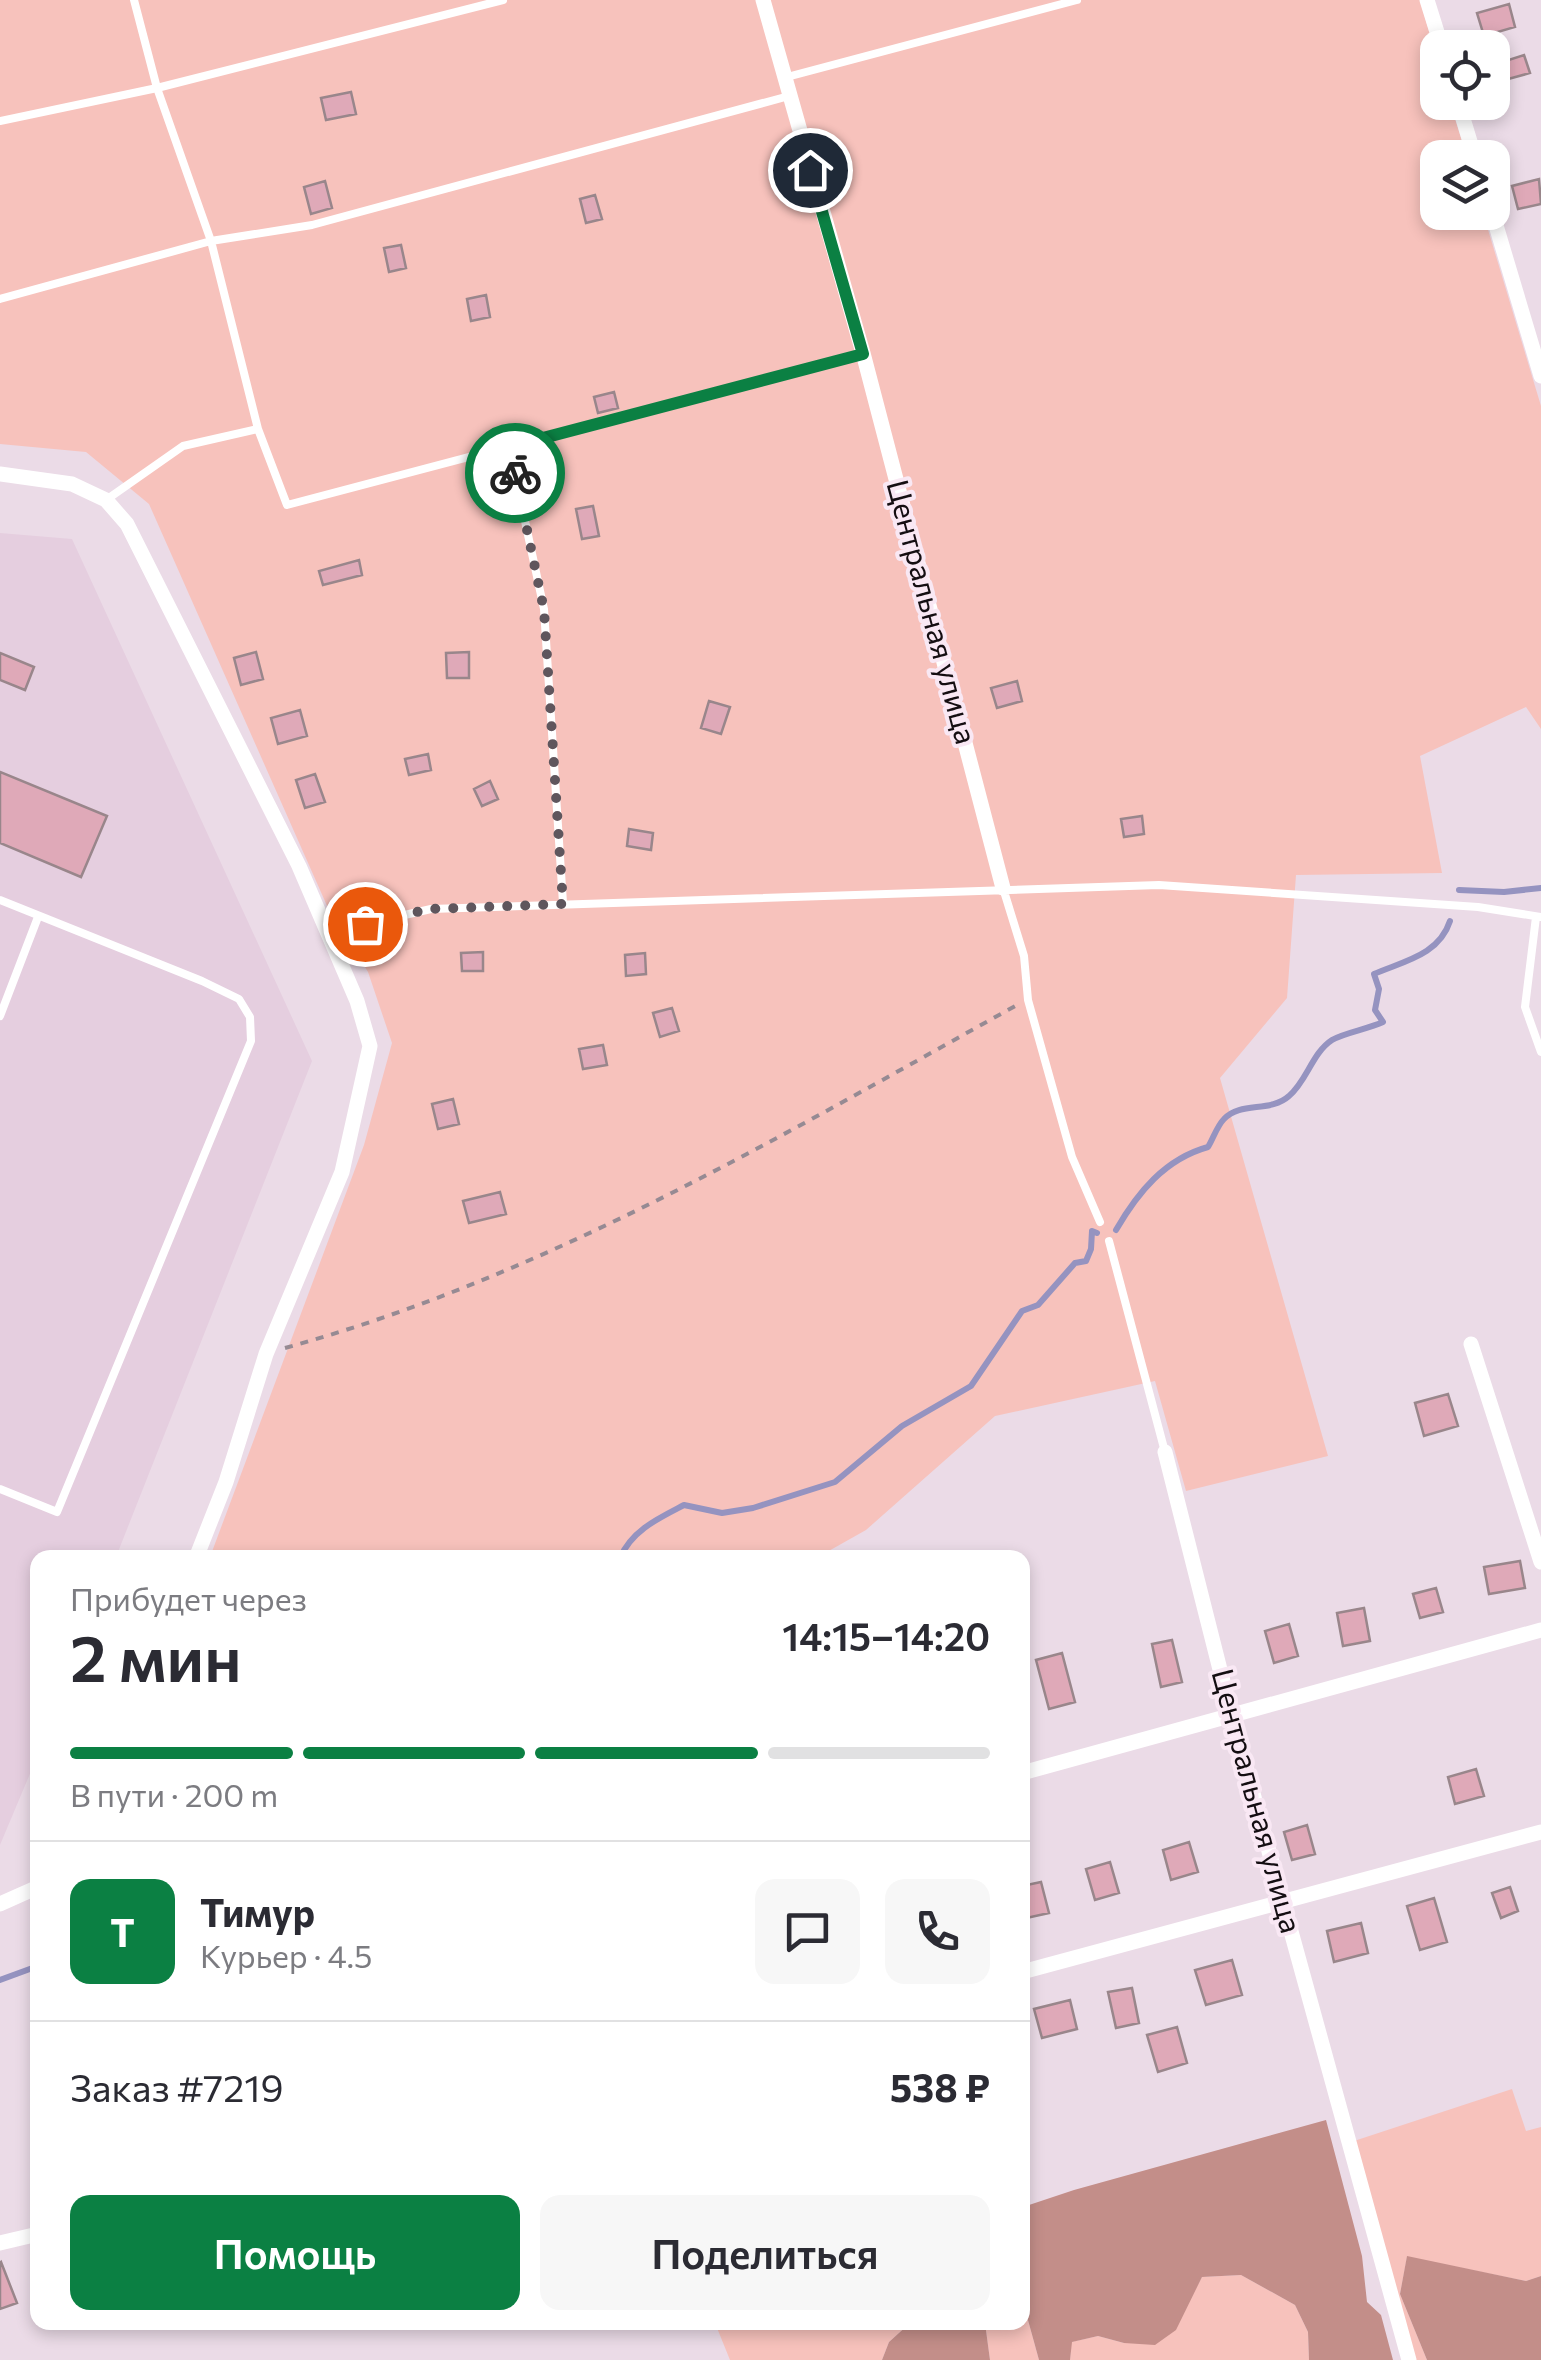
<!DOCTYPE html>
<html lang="ru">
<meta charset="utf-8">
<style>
:root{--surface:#fff;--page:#f7f7f7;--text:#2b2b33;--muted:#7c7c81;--line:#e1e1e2;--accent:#0b8043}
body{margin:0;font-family:Commissioner,sans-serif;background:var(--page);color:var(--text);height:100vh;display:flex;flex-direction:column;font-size:38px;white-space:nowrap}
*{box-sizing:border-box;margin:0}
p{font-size:32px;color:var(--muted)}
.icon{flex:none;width:55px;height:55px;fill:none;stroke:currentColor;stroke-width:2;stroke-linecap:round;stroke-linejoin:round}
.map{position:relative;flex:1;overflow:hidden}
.panel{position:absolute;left:30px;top:1550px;width:1000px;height:780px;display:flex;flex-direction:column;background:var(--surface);border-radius:20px;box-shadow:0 5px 15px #0003}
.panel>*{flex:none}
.tools{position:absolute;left:1420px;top:30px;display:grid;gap:20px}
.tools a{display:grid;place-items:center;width:90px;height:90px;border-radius:20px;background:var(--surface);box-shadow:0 5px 15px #0003;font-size:50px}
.pin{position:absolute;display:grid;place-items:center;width:85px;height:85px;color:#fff;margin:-42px;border:5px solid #fff;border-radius:50%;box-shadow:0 2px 10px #0007}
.courier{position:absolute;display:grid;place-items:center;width:100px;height:100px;margin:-50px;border:8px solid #0b8043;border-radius:50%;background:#fff;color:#222;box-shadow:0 2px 12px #0007}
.overview em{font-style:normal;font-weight:600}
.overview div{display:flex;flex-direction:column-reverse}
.overview{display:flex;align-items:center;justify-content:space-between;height:170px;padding:0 40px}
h1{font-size:65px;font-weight:600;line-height:75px}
.bar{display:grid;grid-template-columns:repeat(4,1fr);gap:15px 10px;align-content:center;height:120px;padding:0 40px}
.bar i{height:12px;border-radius:8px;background:var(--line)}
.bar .selected{background:var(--accent)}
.bar p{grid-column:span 4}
.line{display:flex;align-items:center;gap:25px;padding:0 40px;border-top:2px solid var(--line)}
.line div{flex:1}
.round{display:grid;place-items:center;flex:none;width:105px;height:105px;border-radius:20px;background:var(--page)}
.primary-button{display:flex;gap:20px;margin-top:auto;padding:20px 40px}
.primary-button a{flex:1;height:115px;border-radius:20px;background:var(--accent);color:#fff;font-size:40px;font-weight:600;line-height:115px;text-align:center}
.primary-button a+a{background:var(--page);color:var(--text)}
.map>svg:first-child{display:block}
</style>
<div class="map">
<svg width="1541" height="2360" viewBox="0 0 1541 2360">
<rect width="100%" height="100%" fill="#ebdbe7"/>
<path fill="#e5cedf" d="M 0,533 L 72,539 L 312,1061 L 116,1557 L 38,1558 L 37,1757 L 0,1845 Z"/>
<path fill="#f7c2bc" d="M 0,0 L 1420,0 L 1437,59 L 1438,102 L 1450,103 L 1467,157 L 1438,158 L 1438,212 L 1483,213 L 1541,406 L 1541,729 L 1526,707 L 1420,756 L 1442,873 L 1296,875 L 1287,998 L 1220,1078 L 1328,1456 L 1186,1491 L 1155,1381 L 995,1416 L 866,1530 L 818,1557 L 210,1557 L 364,1145 L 392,1043 L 368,972 L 328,908 L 149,504 L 86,452 L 0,444 Z
M 1512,2089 L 1526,2131 L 1541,2127 L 1541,2276 L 1526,2281 L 1407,2257 L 1400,2294 L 1427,2360 L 1413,2360 L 1351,2142 Z
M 1241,2275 L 1295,2305 L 1308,2332 L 1309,2360 L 1070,2360 L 1071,2342 L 1098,2336 L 1124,2343 L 1189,2301 L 1202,2277 Z
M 1023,2302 L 1039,2360 L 990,2360 L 985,2323 L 1022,2322 Z
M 715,2323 L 910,2323 L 889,2342 L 882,2360 L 730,2360 Z"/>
<path fill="#c38e89" d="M 1326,2120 L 1362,2256 L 1367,2302 L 1381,2315 L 1393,2360 L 1309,2360 L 1308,2332 L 1295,2305 L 1241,2275 L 1202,2277 L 1176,2330 L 1155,2345 L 1124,2343 L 1098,2336 L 1072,2342 L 1070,2360 L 1039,2360 L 1023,2302 L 1023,2207 L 1074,2190 Z
M 1407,2256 L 1526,2281 L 1541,2276 L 1541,2360 L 1427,2360 L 1400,2294 Z
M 910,2323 L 985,2323 L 990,2360 L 882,2360 L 889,2342 Z"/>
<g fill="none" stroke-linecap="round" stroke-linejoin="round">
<path stroke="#9593c0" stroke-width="6" d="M 1459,890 L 1504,892 L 1541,888
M 1116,1230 C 1138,1192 1165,1159 1208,1147 C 1213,1139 1217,1126 1224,1119 C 1241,1101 1270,1113 1289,1096 C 1307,1081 1312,1053 1332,1040 C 1343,1033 1368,1029 1383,1022 L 1375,1010 L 1379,989 L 1374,974 C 1404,961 1439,955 1450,921
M 620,1558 C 632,1530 659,1518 684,1505 L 722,1513 L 753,1508 L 835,1482 L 902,1426 L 971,1386 L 1022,1311 L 1038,1305 L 1075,1263 L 1086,1261 L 1091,1249 L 1092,1231 L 1097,1233
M 0,1980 L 38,1966"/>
</g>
<path fill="#dfa9b8" stroke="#99868b" stroke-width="2.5" d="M 1509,4 L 1515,27 L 1484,36 L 1477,13 Z
M 1524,55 L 1530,73 L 1501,81 L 1496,64 Z
M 351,92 L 356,114 L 326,120 L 321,98 Z
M 1539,179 L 1541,204 L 1518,209 L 1512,186 Z
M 325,181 L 332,208 L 311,214 L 304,187 Z
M 595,195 L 602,219 L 586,223 L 580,199 Z
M 401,245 L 406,268 L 389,272 L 384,248 Z
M 486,295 L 490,317 L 471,321 L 467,299 Z
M 614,392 L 618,408 L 598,413 L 594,397 Z
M 593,506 L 599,536 L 582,539 L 576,509 Z
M 359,560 L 362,575 L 323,585 L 319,571 Z
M 256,652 L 263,679 L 241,685 L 234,658 Z
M 469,652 L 469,678 L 447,678 L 446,653 Z
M 0,653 L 34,667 L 25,690 L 0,680 Z
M 1017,681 L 1022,701 L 997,708 L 991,688 Z
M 709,701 L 730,707 L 721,734 L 701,728 Z
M 300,710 L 307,736 L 278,744 L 271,718 Z
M 428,754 L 431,770 L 409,775 L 405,759 Z
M 0,772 L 107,816 L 81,877 L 0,843 Z
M 315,774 L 325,802 L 305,808 L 296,780 Z
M 490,781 L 498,799 L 482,806 L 474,789 Z
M 1142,816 L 1144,834 L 1124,837 L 1121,819 Z
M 629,829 L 653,833 L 651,850 L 627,846 Z
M 483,952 L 483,971 L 462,971 L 461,953 Z
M 645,953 L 646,974 L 626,976 L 625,955 Z
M 672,1008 L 679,1031 L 660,1037 L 653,1013 Z
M 603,1045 L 607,1065 L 583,1069 L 579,1049 Z
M 453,1099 L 459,1124 L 438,1129 L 432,1104 Z
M 500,1192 L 506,1214 L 469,1223 L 463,1201 Z
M 1448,1394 L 1458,1426 L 1424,1436 L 1415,1403 Z
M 1520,1561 L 1525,1588 L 1489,1594 L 1484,1567 Z
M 1436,1588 L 1443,1612 L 1420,1618 L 1413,1594 Z
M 1364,1608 L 1370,1641 L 1343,1646 L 1337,1613 Z
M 1289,1624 L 1298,1656 L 1274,1663 L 1265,1631 Z
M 1172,1640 L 1182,1682 L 1161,1687 L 1152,1644 Z
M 1062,1653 L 1075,1702 L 1049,1709 L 1036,1660 Z
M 1476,1769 L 1484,1796 L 1455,1804 L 1448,1777 Z
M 1307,1825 L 1315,1854 L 1292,1860 L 1284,1832 Z
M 1189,1842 L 1198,1872 L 1171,1880 L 1163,1850 Z
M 1110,1862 L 1119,1893 L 1095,1900 L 1086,1869 Z
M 1041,1882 L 1049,1913 L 1022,1919 L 1022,1886 Z
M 1510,1887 L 1518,1911 L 1501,1918 L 1492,1893 Z
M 1434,1898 L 1447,1942 L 1420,1950 L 1407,1906 Z
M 1361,1923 L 1368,1953 L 1334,1962 L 1327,1931 Z
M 1232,1960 L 1242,1995 L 1206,2005 L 1195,1970 Z
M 1132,1988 L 1139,2023 L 1116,2028 L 1108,1992 Z
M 1070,2000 L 1077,2029 L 1042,2038 L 1034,2009 Z
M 1177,2027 L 1187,2063 L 1158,2072 L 1147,2035 Z
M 1,2262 L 17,2303 L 0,2309 L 0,2263 Z"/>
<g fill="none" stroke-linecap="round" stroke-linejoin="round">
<path stroke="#968a93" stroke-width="4" stroke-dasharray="8 8" stroke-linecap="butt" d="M 285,1348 C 547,1276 782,1135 1017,1005"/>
<path stroke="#fff" stroke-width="8" d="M 787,77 L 1077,0
M 789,96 L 312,225 L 211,241 L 258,429 L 287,505 L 863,353
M 0,121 L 157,88 L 503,0
M 0,299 L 211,241 L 157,88 L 134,0
M 509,447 L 544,609 L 563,903
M 106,500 L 183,446 L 258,429
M 1003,888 L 1024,956 L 1028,1000 L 1072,1157 L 1100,1222
M 0,900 L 202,981 L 239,999 L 250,1017 L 251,1041 L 57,1512 L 0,1489
M 1536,917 L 1525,1007 L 1541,1052
M 335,946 L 365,924 L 431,909 L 1159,885 L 1478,907 L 1541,917
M 0,1016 L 38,917
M 1109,1241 L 1165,1452"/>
<path stroke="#fff" stroke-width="15" d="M 763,0 L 863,353 L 1003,888
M 1427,0 L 1442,48
M 1458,102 L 1475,158
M 1492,212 L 1541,376
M 0,474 L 72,484 L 106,500 L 127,524 L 299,866 L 357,1001 L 370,1046 L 342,1172 L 266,1354 L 226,1482 L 196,1558
M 1471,1344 L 1541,1562
M 1165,1452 L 1232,1717 L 1409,2360
M 1022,1773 L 1541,1630
M 0,1904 L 38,1887
M 1022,1972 L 1541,1832
M 0,2243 L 38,2234"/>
</g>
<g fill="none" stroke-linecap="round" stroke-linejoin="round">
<path stroke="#5f565d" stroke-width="10" stroke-dasharray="0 18" d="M 365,924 L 430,909 L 563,904 L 544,610 L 515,473"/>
<path stroke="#0b8043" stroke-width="12" d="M 515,473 L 509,447 L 863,354 L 810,170"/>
</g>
<g text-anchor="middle" stroke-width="8" stroke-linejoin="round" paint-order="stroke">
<g font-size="30" fill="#140e12" stroke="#f9e8f4">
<text transform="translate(931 612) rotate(75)" y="10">Центральная улица</text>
<text transform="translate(1256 1801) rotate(75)" y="10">Центральная улица</text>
</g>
</g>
</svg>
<div class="tools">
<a><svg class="icon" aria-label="locate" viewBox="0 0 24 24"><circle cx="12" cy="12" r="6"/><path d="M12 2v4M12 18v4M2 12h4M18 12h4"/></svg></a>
<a><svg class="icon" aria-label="layers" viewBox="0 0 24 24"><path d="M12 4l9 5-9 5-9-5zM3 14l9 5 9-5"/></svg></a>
</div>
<div class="pin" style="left:365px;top:924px;background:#ea580c"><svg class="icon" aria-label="bag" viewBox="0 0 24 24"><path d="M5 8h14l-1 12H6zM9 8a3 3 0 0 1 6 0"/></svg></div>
<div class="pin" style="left:810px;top:170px;background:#1f2937"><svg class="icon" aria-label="home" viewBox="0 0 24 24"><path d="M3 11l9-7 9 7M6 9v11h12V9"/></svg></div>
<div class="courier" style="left:515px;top:473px"><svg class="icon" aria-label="bike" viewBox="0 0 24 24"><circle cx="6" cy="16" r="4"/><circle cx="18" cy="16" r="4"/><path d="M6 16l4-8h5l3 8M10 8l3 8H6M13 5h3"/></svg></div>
<section class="panel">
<div class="overview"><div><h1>2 мин</h1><p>Прибудет через</p></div><em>14:15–14:20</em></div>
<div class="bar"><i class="selected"></i><i class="selected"></i><i class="selected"></i><i></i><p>В пути · 200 m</p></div>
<div class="line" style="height:180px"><b class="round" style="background:var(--accent);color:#fff">Т</b><div><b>Тимур</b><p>Курьер · 4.5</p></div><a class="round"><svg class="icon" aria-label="chat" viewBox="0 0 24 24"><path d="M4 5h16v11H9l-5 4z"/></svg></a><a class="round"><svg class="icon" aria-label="phone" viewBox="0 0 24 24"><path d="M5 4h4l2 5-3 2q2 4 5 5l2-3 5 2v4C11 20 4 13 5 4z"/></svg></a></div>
<div class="line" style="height:130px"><div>Заказ #7219</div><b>538 ₽</b></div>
<div class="primary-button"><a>Помощь</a><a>Поделиться</a></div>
</section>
</div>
